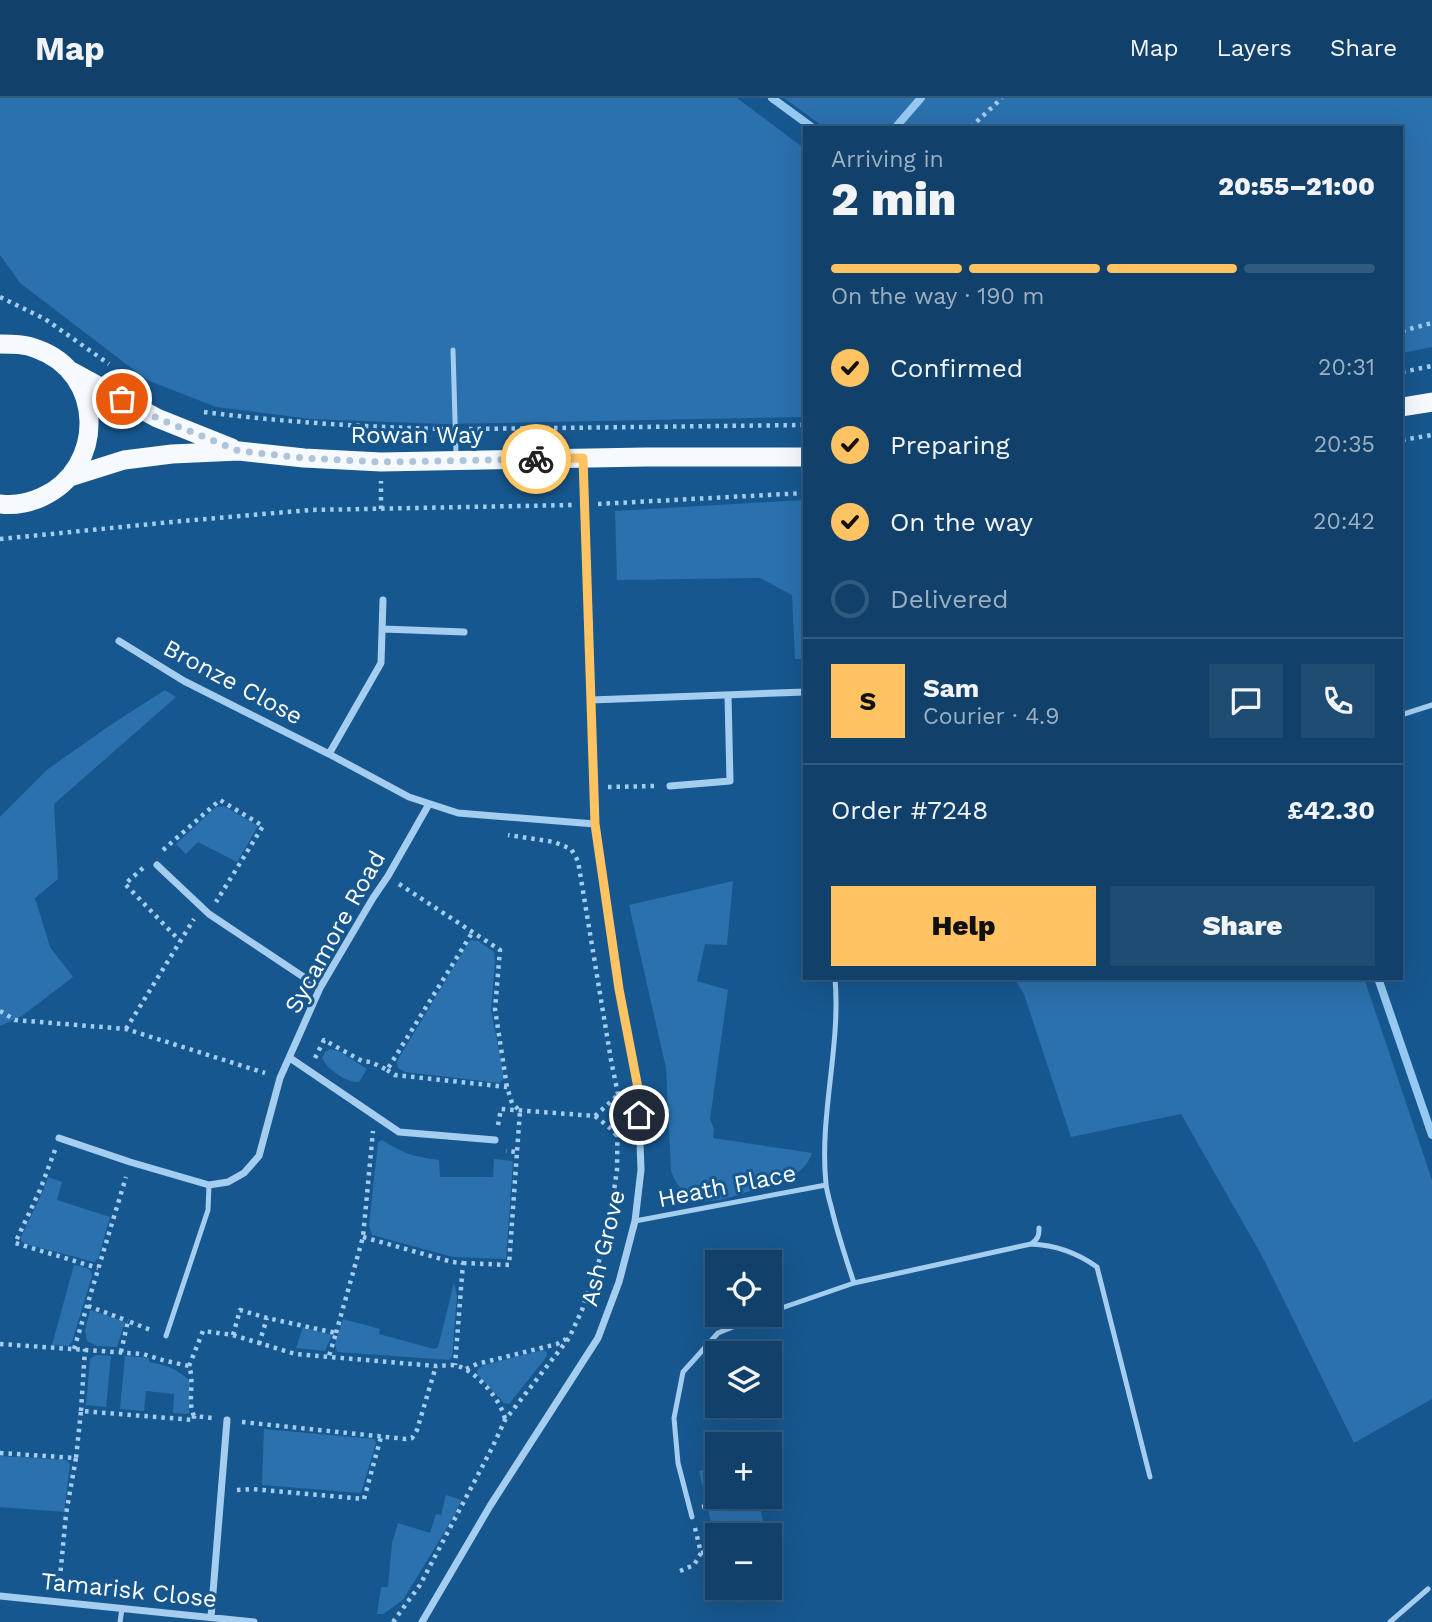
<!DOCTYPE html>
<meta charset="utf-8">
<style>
:root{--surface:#11416b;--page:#1e4c73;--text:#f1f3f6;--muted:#9cafc1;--line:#305a7e;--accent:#ffc362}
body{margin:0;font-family:"Work Sans",sans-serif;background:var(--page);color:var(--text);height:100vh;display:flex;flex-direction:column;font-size:26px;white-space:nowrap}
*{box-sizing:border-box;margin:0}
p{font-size:23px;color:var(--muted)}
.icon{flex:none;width:38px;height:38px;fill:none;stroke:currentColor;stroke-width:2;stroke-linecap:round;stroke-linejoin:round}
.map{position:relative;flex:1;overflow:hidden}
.drawer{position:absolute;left:803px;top:28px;width:600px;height:854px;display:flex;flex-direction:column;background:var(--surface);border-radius:0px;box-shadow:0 7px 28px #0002,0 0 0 2px var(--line)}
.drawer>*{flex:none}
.buttons{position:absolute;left:705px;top:1152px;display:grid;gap:14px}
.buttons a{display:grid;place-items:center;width:77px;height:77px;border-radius:0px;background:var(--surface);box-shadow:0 7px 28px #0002,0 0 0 2px var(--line);font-size:35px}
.pin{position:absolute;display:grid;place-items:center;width:60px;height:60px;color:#fff;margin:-30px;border:4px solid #fff;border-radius:50%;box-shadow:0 2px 7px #0007}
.courier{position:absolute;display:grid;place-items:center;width:70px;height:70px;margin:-35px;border:5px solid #ffc362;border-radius:50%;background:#fff;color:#222;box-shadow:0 2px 9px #0007}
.head em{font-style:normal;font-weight:800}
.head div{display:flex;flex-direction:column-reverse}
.head{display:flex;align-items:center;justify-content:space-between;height:119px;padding:0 28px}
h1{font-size:46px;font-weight:800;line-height:52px}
.bar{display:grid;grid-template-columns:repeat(4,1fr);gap:10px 7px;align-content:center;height:84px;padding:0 28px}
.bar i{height:9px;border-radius:5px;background:var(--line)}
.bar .current{background:var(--accent)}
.bar p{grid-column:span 4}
.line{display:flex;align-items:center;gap:18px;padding:0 28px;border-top:2px solid var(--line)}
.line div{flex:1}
.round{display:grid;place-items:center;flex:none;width:74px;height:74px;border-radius:0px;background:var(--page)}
ol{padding:0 28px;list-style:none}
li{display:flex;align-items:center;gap:21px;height:77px}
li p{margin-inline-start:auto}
li .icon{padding:7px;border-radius:50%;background:var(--accent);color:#111;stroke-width:4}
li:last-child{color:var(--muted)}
li i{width:38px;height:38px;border:4px solid var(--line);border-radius:50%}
.primary-button{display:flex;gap:14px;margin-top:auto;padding:14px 28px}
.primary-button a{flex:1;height:80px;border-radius:0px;background:var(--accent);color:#111;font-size:28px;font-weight:800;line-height:80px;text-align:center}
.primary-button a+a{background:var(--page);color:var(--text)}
header{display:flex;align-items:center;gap:42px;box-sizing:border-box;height:98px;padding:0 35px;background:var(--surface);border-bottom:2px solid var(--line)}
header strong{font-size:33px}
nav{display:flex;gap:38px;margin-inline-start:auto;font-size:24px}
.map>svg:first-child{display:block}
</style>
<header>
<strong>Map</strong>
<nav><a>Map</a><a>Layers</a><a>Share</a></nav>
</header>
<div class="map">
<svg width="1432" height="1524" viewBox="0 0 1432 1524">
<rect width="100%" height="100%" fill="#17578f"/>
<path fill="#2a71ae" d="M 0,0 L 737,0 L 805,51 L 805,319 L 443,326 L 310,321 L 216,309 L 147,282 L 20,185 L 0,157 Z
M 784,0 L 1432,0 L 1432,249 L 1402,255 L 1402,30 L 825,30 Z
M 805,402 L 805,561 L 795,561 L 792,497 L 760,480 L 617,482 L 615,413 Z
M 165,592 L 176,599 L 54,706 L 58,781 L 35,800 L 50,849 L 73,879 L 22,918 L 0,928 L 0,719 L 48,671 L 112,626 Z
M 224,708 L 258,728 L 237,764 L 198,744 L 186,756 L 176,746 L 216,709 Z
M 733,783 L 727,847 L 705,846 L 697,883 L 728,892 L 710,1021 L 714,1031 L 713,1040 L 812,1055 C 804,1079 780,1083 759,1090 C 725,1101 688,1119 671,1073 L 666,970 L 629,807 Z
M 470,842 L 478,843 L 494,854 L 495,863 L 491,912 L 504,979 L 500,985 L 405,974 L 398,970 L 397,963 Z
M 1014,880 L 1364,880 L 1432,1082 L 1432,1301 L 1354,1345 L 1262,1158 L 1181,1016 L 1071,1039 L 1024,896 Z
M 330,951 L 339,953 L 367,971 L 359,984 C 347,985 328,972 322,960 L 325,954 Z
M 382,1042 C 405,1056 414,1059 439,1062 L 440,1079 L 493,1079 L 494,1061 L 513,1063 L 506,1161 L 453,1159 L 372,1137 L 369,1127 L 378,1044 Z
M 48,1079 L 62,1084 L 57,1102 L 110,1119 L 98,1161 L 94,1164 L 26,1146 L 21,1143 L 21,1139 L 43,1093 Z
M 74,1167 C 82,1169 92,1169 92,1178 L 72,1244 L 68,1248 L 52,1247 Z
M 454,1185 L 457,1198 L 452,1259 L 449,1262 L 337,1254 L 335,1246 L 343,1221 L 380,1231 L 379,1236 L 434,1251 L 438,1249 Z
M 90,1212 L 125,1224 L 117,1249 L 97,1248 L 87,1243 L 85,1233 Z
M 303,1229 L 332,1237 L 325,1253 L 296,1250 Z
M 543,1252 L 547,1254 L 547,1258 L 509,1306 L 504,1305 L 477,1276 L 477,1273 L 479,1270 L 485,1267 Z
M 96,1257 L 111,1258 L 106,1309 L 86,1307 L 90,1261 Z
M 125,1258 L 149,1260 L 149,1264 C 166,1267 176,1270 190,1283 L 189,1316 L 173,1315 L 174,1296 L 146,1293 L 144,1313 L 120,1311 Z
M 264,1331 L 374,1341 L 376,1345 L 361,1395 L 262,1387 Z
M 0,1358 L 66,1362 L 70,1366 L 64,1414 L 0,1409 Z
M 717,1368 L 718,1398 L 758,1398 L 766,1437 L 718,1437 L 717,1450 L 699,1373 Z
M 446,1397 L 461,1402 L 456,1415 L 403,1502 L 383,1516 L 377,1516 L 381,1489 L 388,1489 L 392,1445 L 398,1425 L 430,1435 L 436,1416 L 441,1417 Z"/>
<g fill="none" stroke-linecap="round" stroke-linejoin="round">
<path stroke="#96c9f2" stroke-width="8" d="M 772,0 L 813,30
M 895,30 L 921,0
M 1378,880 L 1432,1037"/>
<path stroke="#a4cdef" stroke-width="4.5" stroke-dasharray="3.5 5" stroke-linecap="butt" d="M 972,30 L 972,28 L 1002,0
M 0,199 L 45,221 L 109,266
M 1402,233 L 1432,225
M 1402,274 L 1432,268
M 204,314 C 283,324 363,329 443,331
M 469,331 L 805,327
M 1402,342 L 1432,337
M 598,406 L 805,395
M 381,411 L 381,383
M 0,441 L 182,423 L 310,412 L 572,407
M 608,689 L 655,688
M 163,752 L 220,702 L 263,728 L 216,804
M 143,770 L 125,786 L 180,843
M 399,786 L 500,852 L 495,911 L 507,989 L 512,1005 L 520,1013 L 517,1054
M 0,913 L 15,922 L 126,931 L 265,975
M 126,931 L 194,821
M 315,960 L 324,942 L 362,963 L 371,964 L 387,972 L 472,835
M 387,972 L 395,977 L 507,989
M 595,1018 L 610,1030 L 618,1039
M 498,1027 L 501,1011 L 595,1018 L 618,997
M 55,1052 L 40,1092 L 15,1145 L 98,1170
M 363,1139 L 452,1164 L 463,1165 L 455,1267
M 463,1165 L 509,1167 L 517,1054 L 506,1053
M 88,1208 L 128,1223
M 336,1235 L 363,1139 L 373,1033
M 233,1237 L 240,1212 L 267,1220 L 336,1235 L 329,1258
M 0,1246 L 143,1256 L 166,1263 L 189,1268 C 195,1284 187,1303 194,1318
M 259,1246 L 267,1220
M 74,1251 L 126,1079
M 121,1254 L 128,1223 L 153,1233
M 189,1268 L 203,1233 L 233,1237 L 295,1256 L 436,1268 C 444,1268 451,1266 458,1268 C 477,1274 501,1302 505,1321
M 466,1271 L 477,1266 L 557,1246 L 566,1241
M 81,1313 L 85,1251
M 242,1324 L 406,1341 L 412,1340 L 417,1332 L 436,1268
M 0,1355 L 76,1360 L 81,1313 L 194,1322 L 194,1318 L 212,1320
M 237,1392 L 252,1391 L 364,1401 L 381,1339
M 702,1409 L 749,1398
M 695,1430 L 701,1455 L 718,1452
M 680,1473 L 694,1467 L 701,1455
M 59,1490 L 66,1416 L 76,1360
M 393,1524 L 420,1487 L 492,1350 L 505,1322 L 569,1240 L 582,1212 L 607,1140 L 617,1072 L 618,996 L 611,962 L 578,763 L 571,751 L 554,744 L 508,737"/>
<path stroke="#a4cdef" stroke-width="5" d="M 453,252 L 456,357
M 1404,616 L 1432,607
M 635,1123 L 826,1087
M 1031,1146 C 1056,1147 1076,1154 1097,1169 L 1150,1379
M 854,1185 L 1031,1146 C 1038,1141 1039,1138 1039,1130
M 770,1214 L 854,1185 C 846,1161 838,1137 832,1112 C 830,1104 827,1095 826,1086 C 819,1017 841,949 835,880
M 166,1238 L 208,1112 L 209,1087
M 692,1419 L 678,1365 L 674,1320 L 683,1274 L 718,1235 L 765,1216
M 120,1524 L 122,1511
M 1390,1524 L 1428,1491"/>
<path stroke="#a4cdef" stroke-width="7" d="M 383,531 L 464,534
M 119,543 L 184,583 L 329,656 L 409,699 L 458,715 L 595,726
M 591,602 L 805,594
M 329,656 L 381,565 L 383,502
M 670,688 L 730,683 L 728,598
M 157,767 L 209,816 L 320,890
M 290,960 L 399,1034 L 495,1042
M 59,1040 L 130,1064 L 209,1087 L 228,1084 L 244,1075 L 259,1058 L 280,980 L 320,890 L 373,800 L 388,778 L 429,706
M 0,1498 L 254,1524
M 211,1519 L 227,1322
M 422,1524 L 490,1408 L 598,1240 L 619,1184 L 635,1123 L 641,1072 L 638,990 L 619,891 L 595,726 L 583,363"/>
<path stroke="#f6faff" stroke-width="19" d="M 0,246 C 13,246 25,246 37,251 C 105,275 106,370 42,399 C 29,405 15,408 0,406
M 73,274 L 157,320 L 232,350
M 1402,309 L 1432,304
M 70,379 L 124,362 L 172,356 L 239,353 L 304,360 L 381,364 L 646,359 L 805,359"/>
</g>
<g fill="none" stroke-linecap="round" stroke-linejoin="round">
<path stroke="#aec4d8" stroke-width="7" stroke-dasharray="0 12.6" d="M 122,301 L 157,320 L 239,353 L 304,360 L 381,364 L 536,361"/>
<path stroke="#ffc362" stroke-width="9" d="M 536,361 L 583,360 L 595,726 L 619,891 L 638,990 L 639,1017"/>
</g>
<g text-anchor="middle" stroke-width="6" stroke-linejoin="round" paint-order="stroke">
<g font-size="24" fill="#fff" stroke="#17578f">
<text x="417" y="345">Rowan Way</text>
<text transform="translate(233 584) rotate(28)" y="8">Bronze Close</text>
<text transform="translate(335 834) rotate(-61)" y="8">Sycamore Road</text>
<text transform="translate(727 1088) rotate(-11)" y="8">Heath Place</text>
<text transform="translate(603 1150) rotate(-76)" y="8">Ash Grove</text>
<text transform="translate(129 1492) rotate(6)" y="8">Tamarisk Close</text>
</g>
</g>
</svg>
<div class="buttons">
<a><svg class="icon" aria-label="locate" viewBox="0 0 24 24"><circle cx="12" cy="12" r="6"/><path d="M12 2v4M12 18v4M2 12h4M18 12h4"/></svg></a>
<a><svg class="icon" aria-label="layers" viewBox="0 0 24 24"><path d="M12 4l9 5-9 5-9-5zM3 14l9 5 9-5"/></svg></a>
<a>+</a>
<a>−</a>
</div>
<div class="pin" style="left:122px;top:301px;background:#ea580c"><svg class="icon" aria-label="bag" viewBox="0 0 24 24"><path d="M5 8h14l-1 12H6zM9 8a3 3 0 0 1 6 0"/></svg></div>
<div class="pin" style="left:639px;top:1017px;background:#1f2937"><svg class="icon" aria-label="home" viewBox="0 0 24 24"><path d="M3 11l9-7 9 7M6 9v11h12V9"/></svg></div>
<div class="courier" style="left:536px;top:361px"><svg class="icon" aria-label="bike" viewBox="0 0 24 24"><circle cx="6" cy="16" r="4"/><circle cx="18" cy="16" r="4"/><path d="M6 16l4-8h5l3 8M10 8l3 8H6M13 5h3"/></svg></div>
<section class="drawer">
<div class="head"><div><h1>2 min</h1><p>Arriving in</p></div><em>20:55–21:00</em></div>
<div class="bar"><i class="current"></i><i class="current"></i><i class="current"></i><i></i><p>On the way · 190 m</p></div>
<ol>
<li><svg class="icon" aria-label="check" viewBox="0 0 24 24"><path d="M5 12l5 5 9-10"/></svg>Confirmed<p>20:31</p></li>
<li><svg class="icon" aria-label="check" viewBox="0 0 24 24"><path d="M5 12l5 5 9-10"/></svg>Preparing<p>20:35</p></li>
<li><svg class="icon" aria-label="check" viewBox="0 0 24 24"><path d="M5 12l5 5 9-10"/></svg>On the way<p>20:42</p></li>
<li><i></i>Delivered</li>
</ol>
<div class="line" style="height:126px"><b class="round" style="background:var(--accent);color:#111">S</b><div><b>Sam</b><p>Courier · 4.9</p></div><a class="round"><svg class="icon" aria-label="chat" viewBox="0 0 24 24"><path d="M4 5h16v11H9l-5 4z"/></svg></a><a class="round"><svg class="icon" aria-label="phone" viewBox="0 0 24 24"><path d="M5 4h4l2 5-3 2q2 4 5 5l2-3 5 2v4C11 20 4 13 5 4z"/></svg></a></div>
<div class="line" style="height:91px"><div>Order #7248</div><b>£42.30</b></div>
<div class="primary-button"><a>Help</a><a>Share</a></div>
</section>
</div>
